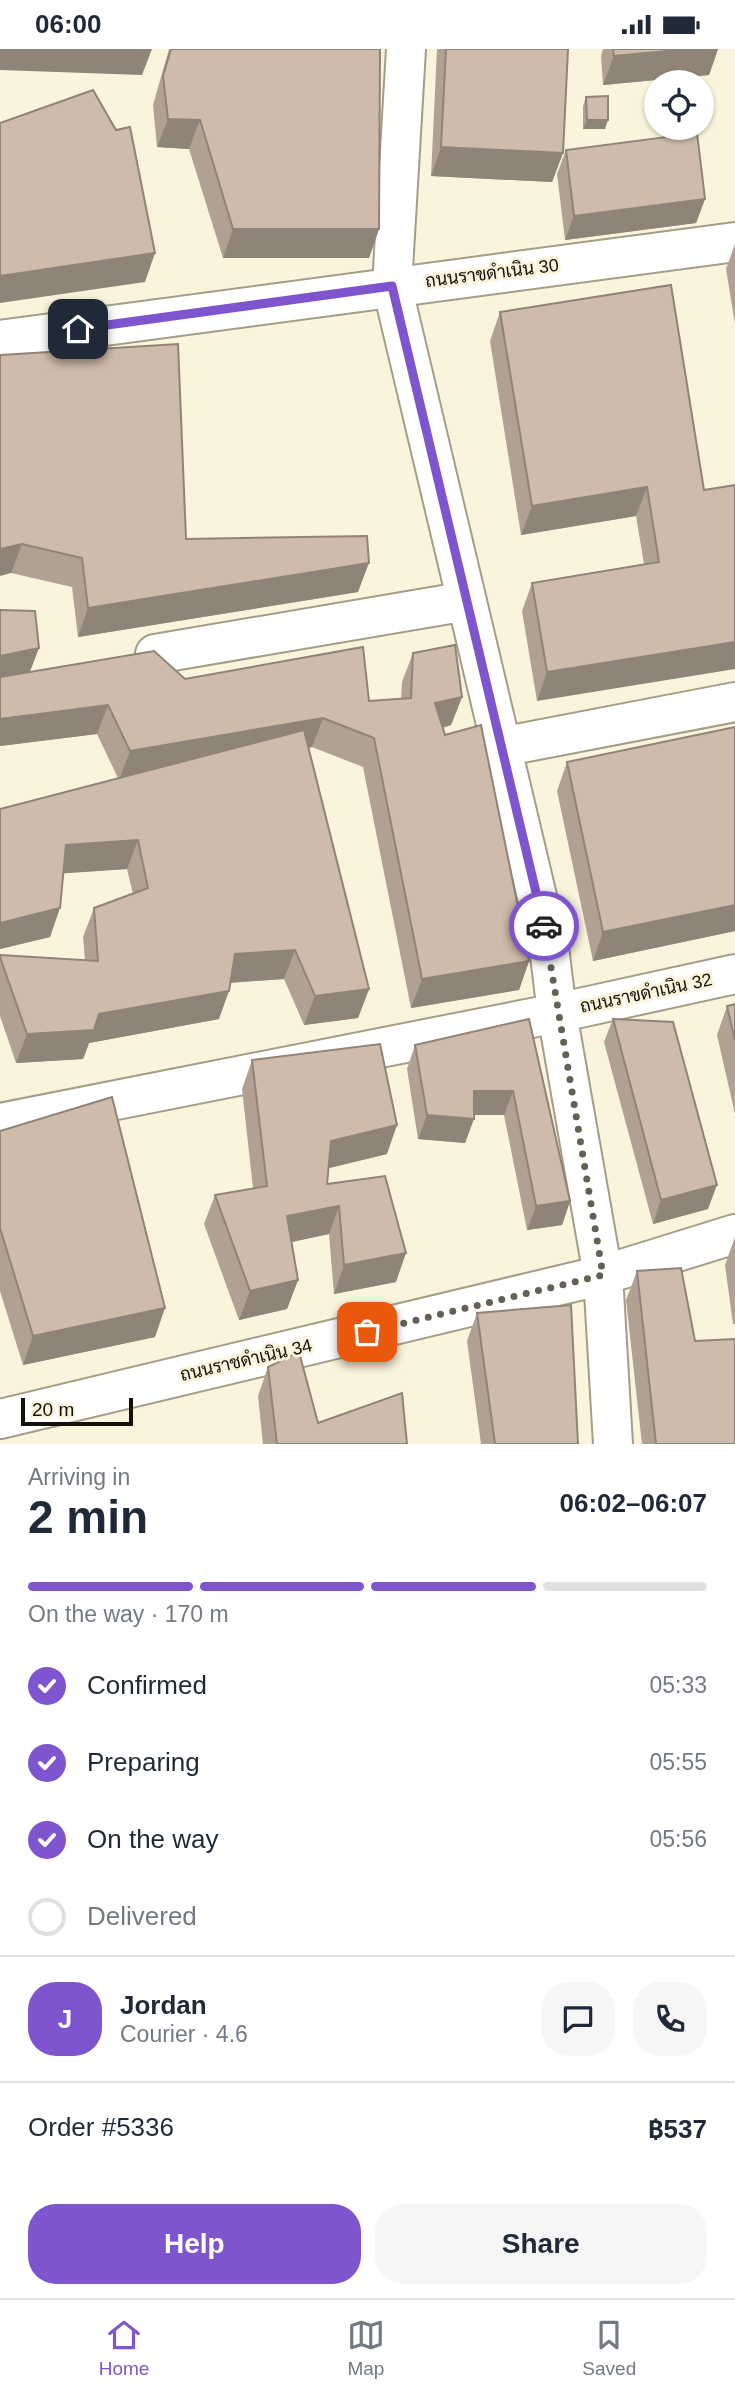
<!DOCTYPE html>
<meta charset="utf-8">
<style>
:root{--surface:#fff;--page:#f6f6f7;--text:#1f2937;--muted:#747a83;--line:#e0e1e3;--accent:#7e55ce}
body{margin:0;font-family:Helvetica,Sarabun,sans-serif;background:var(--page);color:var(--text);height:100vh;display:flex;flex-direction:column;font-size:26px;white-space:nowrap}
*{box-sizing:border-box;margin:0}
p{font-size:23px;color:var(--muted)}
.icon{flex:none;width:38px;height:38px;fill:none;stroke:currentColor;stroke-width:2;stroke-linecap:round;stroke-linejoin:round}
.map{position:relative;height:1395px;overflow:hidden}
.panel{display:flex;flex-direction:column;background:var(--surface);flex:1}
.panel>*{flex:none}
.controls{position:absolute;left:644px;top:21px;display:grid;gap:14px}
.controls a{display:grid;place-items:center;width:70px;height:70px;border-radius:50%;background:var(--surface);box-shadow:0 2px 5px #0004;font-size:35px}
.scale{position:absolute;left:21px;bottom:18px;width:112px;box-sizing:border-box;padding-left:7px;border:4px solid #14110a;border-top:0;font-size:19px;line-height:24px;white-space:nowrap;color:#14110a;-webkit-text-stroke:5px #faf4dc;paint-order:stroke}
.pin{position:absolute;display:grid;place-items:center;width:60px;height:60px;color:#fff;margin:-30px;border-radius:14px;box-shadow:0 4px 10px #0006}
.courier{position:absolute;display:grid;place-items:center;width:70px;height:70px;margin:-35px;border:5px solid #7e55ce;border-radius:50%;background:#fff;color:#222;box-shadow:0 2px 9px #0007}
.overview em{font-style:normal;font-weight:700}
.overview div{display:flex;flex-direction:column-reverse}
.overview{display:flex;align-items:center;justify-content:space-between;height:119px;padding:0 28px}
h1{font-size:46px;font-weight:700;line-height:52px}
.bar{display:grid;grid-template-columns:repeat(4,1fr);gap:10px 7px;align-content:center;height:84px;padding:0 28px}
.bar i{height:9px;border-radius:5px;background:var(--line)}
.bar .current{background:var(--accent)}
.bar p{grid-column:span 4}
.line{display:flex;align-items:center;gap:18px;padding:0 28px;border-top:2px solid var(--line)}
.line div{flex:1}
.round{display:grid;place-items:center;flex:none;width:74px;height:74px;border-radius:28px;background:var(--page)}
ol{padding:0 28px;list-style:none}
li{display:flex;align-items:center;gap:21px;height:77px}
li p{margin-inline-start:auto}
li .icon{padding:7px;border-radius:50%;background:var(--accent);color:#fff;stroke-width:4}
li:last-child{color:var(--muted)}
li i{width:38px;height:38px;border:4px solid var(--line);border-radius:50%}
.cta{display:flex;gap:14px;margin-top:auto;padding:14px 28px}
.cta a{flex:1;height:80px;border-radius:28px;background:var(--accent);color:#fff;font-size:28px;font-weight:700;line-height:80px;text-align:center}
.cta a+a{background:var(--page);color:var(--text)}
.status{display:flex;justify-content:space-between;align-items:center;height:49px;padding:0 35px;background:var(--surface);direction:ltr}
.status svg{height:19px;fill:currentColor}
.tab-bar{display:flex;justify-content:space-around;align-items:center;height:98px;border-top:2px solid var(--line);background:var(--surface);font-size:19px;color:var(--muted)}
.tab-bar a{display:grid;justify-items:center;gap:4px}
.tab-bar .current{color:var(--accent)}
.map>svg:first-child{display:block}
</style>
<div class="status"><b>06:00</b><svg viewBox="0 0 49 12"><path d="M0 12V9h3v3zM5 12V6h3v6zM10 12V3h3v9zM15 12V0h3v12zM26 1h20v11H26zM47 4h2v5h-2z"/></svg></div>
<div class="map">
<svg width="735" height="1395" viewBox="0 0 735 1395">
<rect width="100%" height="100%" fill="#faf4dc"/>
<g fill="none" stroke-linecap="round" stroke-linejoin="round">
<defs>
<path id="minor" d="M 406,0 L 392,237 L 549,898 L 557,964 L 603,1226 L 613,1395
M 0,291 L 735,193
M 155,605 L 467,552
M 501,698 L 735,653
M 0,1074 L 557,964 L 735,925
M 0,1370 L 603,1226 L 735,1185"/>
</defs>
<use href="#minor" stroke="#a49e88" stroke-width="42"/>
<use href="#minor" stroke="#fff" stroke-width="38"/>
</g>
<path fill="#b1a193" d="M 169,0 L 380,0 L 379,180 L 369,209 L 223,209 L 189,100 L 157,98 L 153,56 Z
M 437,0 L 568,0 L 563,104 L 552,133 L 431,127 Z
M 603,0 L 718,0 L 709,26 L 603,36 L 601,7 Z
M 586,48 L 605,80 L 583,80 L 583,57 Z
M 566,101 L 705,150 L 696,174 L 565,191 L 557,125 Z
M 735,195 L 735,275 L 726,220 Z
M 500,263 L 704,441 L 735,436 L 537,652 L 522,562 L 532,534 L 644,515 L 636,467 L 521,486 L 490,292 Z
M 0,306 L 186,490 L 358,543 L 78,588 L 72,538 L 11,524 Z
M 0,561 L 30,623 L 185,630 L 369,652 L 401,650 L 402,633 L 413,604 L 462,648 L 451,676 L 443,679 L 529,912 L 519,941 L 411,959 L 363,718 L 312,698 L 309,699 L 369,940 L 358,969 L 304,976 L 284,930 L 230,934 L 219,970 L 89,994 L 83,1010 L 16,1014 L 0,967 L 0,906 L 85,911 L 83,888 L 94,859 L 133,845 L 127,820 L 63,824 L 50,888 L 0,900 L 0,760 L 118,729 L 97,685 L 0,697 Z
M 735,678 L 735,882 L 593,912 L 557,742 L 567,713 Z
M 735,955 L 735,1065 L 717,986 L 727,957 Z
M 529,970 L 570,1152 L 562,1176 L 527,1181 L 504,1066 L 474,1066 L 465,1094 L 418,1090 L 407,1020 L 415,996 Z
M 613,970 L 708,1160 L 653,1175 L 604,993 Z
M 252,1011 L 387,1105 L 329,1119 L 327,1135 L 396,1233 L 334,1245 L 329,1185 L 292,1193 L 298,1231 L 287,1260 L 239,1271 L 204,1175 L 215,1146 L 253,1139 L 242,1040 Z
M 0,1082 L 155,1288 L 23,1316 L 0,1242 Z
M 735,1188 L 735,1275 L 733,1275 L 725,1216 Z
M 637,1222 L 695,1292 L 735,1395 L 642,1395 L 626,1251 Z
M 477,1264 L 578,1395 L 481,1395 L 467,1292 Z
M 268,1318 L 318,1374 L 407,1395 L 263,1395 L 258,1347 Z"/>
<path fill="#908378" d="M 0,0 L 152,0 L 142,26 L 0,21 Z
M 689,0 L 718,0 L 709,26 L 603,36 L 614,7 Z
M 168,70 L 200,71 L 189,100 L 157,98 Z
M 587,71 L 608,71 L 605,80 L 583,80 Z
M 441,98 L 563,104 L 552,133 L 431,127 Z
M 705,150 L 696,174 L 565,191 L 574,167 Z
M 233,180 L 379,180 L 369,209 L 223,209 Z
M 155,204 L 145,233 L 0,254 L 0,227 Z
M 647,438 L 636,467 L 521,486 L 532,457 Z
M 22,495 L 11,524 L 0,527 L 0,500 Z
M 369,514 L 358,543 L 78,588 L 88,559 Z
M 735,593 L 735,620 L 537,652 L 547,623 Z
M 39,599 L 28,628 L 0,634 L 0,607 Z
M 462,648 L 451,676 L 424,683 L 435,654 Z
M 108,656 L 97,685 L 0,697 L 0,670 Z
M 323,669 L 312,698 L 119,731 L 130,702 Z
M 138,791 L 127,820 L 55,825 L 66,796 Z
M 735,856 L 735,882 L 593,912 L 603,883 Z
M 60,859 L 50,888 L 0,900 L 0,874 Z
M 295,901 L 284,930 L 224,934 L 235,905 Z
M 529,912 L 519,941 L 411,959 L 422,930 Z
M 369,940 L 358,969 L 304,976 L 315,947 Z
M 229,942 L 219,970 L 89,994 L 83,1010 L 16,1014 L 27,985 L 99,965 Z
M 474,1042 L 513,1042 L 504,1066 L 465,1066 Z
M 427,1066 L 474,1070 L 465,1094 L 418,1090 Z
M 397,1076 L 387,1105 L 321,1121 L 331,1092 Z
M 717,1136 L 708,1160 L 653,1175 L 661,1151 Z
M 570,1152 L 562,1176 L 527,1181 L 536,1157 Z
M 339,1157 L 329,1185 L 277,1196 L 287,1167 Z
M 406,1204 L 396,1233 L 334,1245 L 344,1216 Z
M 298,1231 L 287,1260 L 239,1271 L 250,1242 Z
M 165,1259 L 155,1288 L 23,1316 L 33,1287 Z"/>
<path fill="#cebbab" stroke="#908378" stroke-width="2" d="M 171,0 L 380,0 L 379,180 L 233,180 L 200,71 L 168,70 L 163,27 Z
M 446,0 L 568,0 L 563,104 L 441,98 Z
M 613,0 L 689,0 L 614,7 Z
M 93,41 L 116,81 L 130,78 L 155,204 L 0,227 L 0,74 Z
M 608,47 L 608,71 L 587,71 L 586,48 Z
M 697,84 L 705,150 L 574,167 L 566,101 Z
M 671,236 L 704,441 L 735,436 L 735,593 L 547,623 L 532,534 L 659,513 L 647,438 L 532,457 L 500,263 Z
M 178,295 L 186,490 L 367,487 L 369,514 L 88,559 L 82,509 L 22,495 L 0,500 L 0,306 Z
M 0,561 L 35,562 L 39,599 L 0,607 Z
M 455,596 L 462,648 L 435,654 L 445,686 L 481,676 L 529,912 L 422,930 L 374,689 L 323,669 L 130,702 L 108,656 L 0,670 L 0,628 L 154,602 L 185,630 L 363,598 L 369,652 L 411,649 L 413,604 Z
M 735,678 L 735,856 L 603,883 L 567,713 Z
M 304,681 L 369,940 L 315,947 L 295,901 L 235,905 L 229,942 L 99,965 L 94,981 L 27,985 L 0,908 L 0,906 L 98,912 L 94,859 L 148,839 L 138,791 L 66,796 L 60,859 L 0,874 L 0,760 Z
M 735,955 L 735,991 L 727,957 Z
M 529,970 L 570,1152 L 536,1157 L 513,1042 L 474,1042 L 474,1070 L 427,1066 L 415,996 Z
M 613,970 L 673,973 L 717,1136 L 661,1151 Z
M 380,995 L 397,1076 L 331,1092 L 327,1135 L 385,1127 L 406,1204 L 344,1216 L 339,1157 L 287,1167 L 298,1231 L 250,1242 L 215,1146 L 267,1137 L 252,1011 Z
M 112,1048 L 165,1259 L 33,1287 L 0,1179 L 0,1082 Z
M 681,1219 L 695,1292 L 735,1290 L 735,1395 L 656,1395 L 637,1222 Z
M 571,1256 L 578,1395 L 495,1395 L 477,1264 Z
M 299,1303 L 318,1374 L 402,1344 L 407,1395 L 277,1395 L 268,1318 Z"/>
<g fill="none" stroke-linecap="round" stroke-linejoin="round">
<path stroke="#646054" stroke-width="7" stroke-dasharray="0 12.6" d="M 367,1283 L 603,1226 L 544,877"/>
<path stroke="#7e55ce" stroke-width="9" d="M 78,280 L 392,237 L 544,877"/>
</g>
<g text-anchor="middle" stroke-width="6" stroke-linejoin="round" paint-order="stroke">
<g font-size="18" fill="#14110a" stroke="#faf4dc">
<text transform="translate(492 224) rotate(-7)" y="6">ถนนราขดำเนิน 30</text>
<text transform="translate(646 944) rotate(-12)" y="6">ถนนราขดำเนิน 32</text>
<text transform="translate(246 1311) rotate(-13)" y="6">ถนนราชดำเนิน 34</text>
</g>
</g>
</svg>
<div class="controls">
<a><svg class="icon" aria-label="locate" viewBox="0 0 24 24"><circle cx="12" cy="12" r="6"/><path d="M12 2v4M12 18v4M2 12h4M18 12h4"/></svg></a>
</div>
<div class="scale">20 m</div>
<div class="pin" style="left:367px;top:1283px;background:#ea580c"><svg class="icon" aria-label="bag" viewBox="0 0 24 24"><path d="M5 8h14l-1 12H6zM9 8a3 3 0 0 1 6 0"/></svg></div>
<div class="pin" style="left:78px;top:280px;background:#1f2937"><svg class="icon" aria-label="home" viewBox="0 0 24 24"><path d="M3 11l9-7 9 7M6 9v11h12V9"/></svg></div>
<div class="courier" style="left:544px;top:877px"><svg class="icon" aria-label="car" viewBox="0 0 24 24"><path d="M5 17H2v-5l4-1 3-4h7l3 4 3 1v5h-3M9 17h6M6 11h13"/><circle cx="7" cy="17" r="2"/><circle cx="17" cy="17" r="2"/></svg></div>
</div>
<section class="panel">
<div class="overview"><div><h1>2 min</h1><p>Arriving in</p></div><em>06:02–06:07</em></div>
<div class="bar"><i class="current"></i><i class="current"></i><i class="current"></i><i></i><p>On the way · 170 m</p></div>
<ol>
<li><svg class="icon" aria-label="check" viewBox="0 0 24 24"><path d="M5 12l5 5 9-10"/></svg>Confirmed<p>05:33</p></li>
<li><svg class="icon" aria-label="check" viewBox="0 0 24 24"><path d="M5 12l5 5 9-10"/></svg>Preparing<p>05:55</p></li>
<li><svg class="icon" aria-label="check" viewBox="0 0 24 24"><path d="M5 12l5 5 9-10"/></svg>On the way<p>05:56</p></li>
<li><i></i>Delivered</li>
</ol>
<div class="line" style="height:126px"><b class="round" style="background:var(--accent);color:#fff">J</b><div><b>Jordan</b><p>Courier · 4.6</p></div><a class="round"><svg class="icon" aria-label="chat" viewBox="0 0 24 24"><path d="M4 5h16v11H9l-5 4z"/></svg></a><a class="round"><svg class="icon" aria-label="phone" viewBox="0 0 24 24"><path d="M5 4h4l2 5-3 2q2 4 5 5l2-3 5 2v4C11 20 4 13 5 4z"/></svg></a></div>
<div class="line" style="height:91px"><div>Order #5336</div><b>฿537</b></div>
<div class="cta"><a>Help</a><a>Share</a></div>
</section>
<nav class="tab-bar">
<a class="current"><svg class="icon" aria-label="home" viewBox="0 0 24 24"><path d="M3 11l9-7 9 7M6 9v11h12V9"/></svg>Home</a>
<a><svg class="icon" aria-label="map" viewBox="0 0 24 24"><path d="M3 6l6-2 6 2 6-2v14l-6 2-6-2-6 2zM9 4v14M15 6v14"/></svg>Map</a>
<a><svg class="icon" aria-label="saved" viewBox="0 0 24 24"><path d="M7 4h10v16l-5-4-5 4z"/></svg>Saved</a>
</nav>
